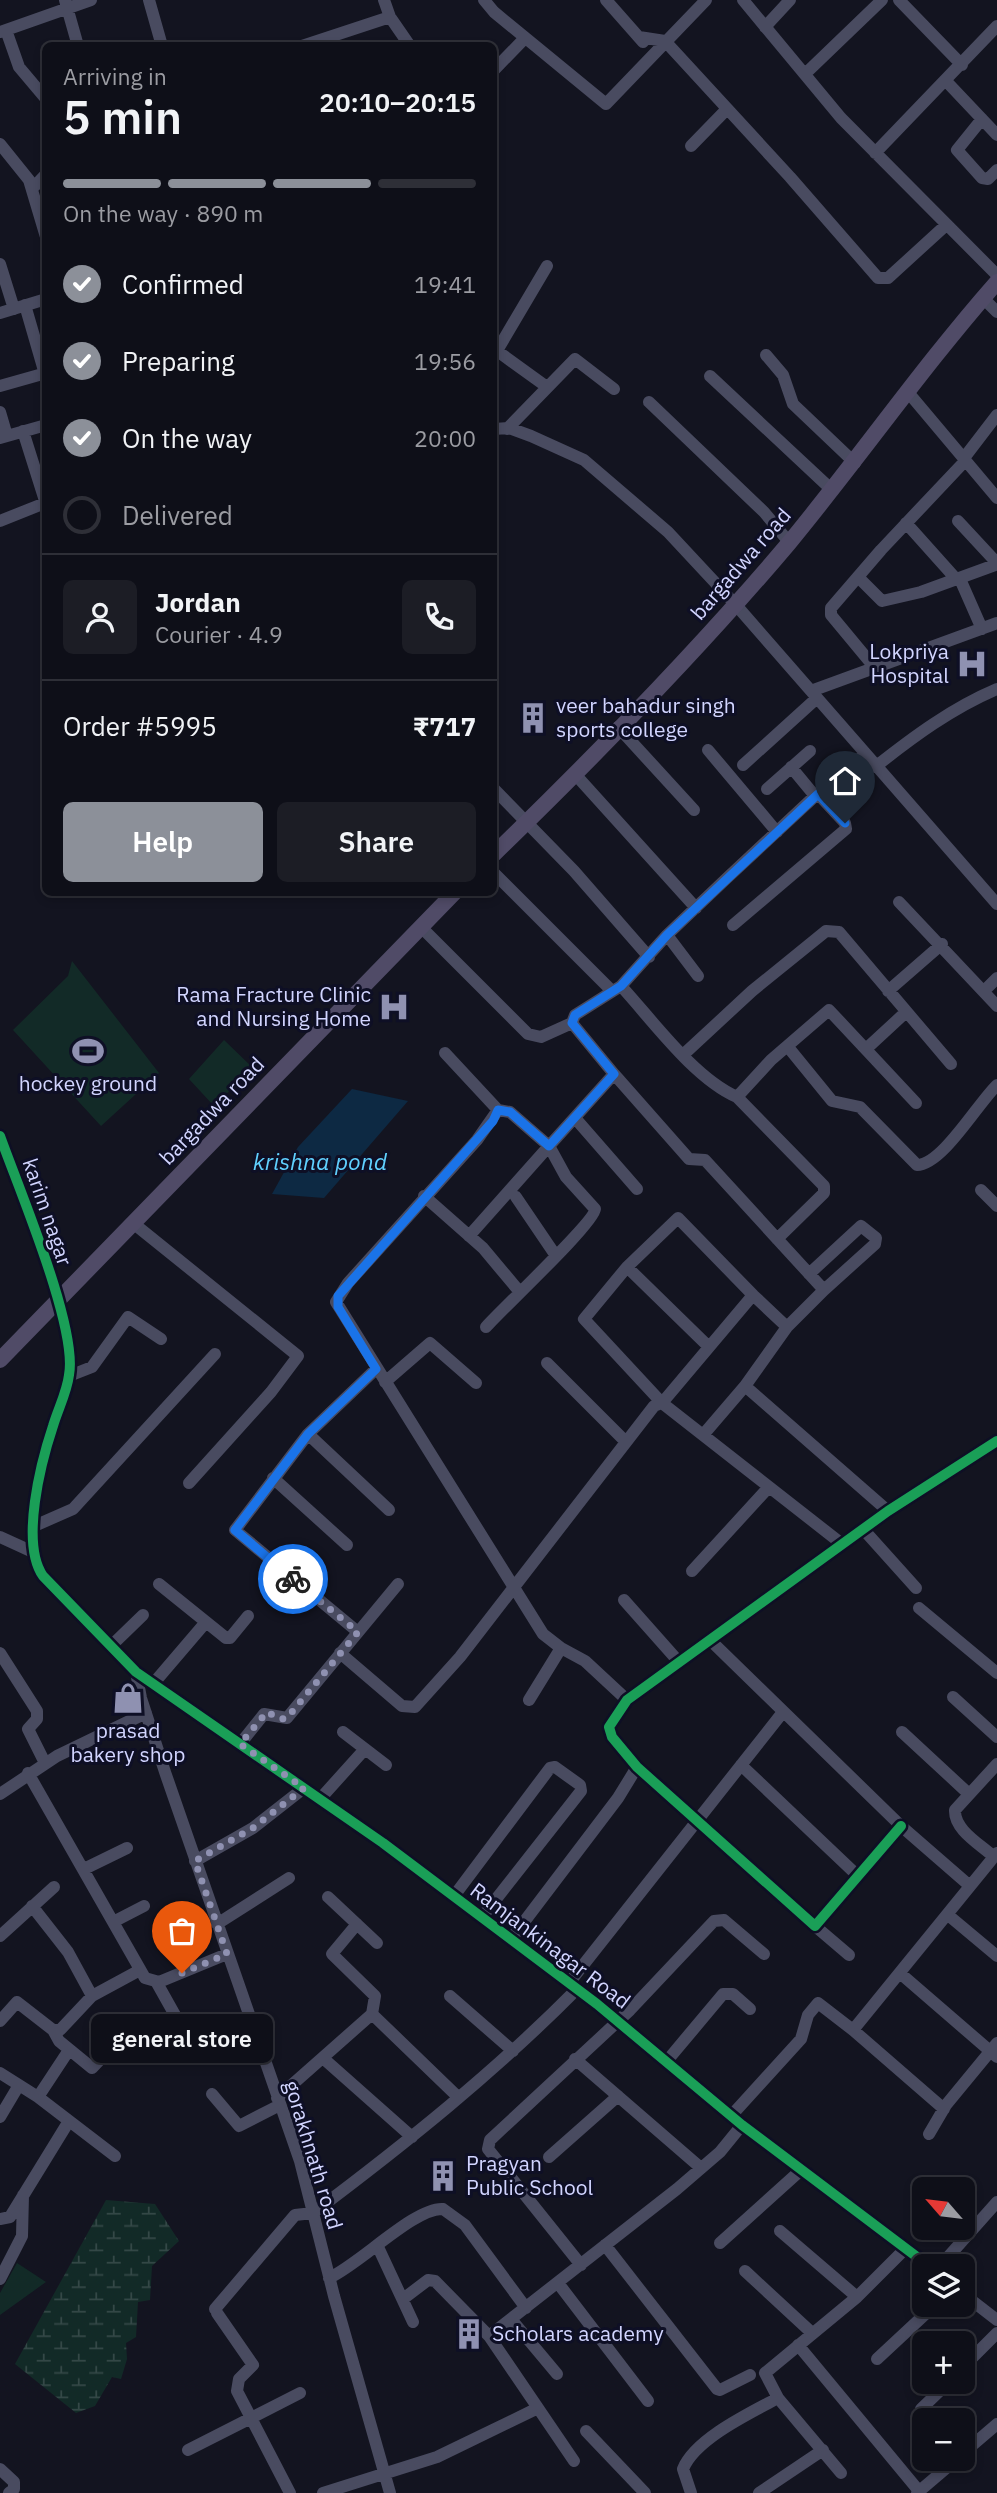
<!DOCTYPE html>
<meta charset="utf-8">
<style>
:root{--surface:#0e0f18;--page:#1c1d25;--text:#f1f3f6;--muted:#9b9ca2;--line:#2e2f37;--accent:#8c9099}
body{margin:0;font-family:"IBM Plex Sans",sans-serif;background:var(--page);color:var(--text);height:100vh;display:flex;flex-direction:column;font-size:26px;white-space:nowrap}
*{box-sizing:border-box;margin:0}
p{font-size:23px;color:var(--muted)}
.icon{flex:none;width:38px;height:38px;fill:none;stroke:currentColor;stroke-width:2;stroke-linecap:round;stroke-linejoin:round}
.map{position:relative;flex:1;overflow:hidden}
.sheet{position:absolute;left:42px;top:42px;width:455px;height:854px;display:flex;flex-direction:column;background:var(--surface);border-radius:10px;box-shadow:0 4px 10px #0003,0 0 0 2px var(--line)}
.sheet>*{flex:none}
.needle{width:46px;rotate:298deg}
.controls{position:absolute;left:912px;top:2177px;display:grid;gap:14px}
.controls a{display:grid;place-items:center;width:63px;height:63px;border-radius:10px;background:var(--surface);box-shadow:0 4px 10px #0003,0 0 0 2px var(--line);font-size:35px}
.pin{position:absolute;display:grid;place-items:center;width:60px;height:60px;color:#fff;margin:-72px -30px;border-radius:50% 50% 50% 0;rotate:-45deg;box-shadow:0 0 7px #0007}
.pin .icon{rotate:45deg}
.courier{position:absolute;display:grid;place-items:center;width:70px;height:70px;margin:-35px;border:5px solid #1a73e8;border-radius:50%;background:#fff;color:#222;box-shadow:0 2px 9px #0007}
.bubble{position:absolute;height:49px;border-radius:10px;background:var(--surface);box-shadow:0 4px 10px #0003,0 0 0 2px var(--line);font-size:23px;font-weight:600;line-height:49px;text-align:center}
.summary em{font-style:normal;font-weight:600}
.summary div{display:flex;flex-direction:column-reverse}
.summary{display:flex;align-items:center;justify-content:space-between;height:119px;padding:0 21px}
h1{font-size:46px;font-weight:600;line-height:52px}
.bar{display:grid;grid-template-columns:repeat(4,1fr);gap:10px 7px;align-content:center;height:84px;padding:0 21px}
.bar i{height:9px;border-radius:5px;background:var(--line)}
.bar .selected{background:var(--accent)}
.bar p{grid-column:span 4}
.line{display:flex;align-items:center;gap:18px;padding:0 21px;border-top:2px solid var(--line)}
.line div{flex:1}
.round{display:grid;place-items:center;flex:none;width:74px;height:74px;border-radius:10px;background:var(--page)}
ol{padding:0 21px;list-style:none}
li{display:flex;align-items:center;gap:21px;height:77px}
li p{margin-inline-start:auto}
li .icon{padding:7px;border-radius:50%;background:var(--accent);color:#fff;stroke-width:4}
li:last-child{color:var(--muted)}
li i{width:38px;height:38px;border:4px solid var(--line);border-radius:50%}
.button{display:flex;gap:14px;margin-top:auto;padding:14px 21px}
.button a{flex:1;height:80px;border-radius:10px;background:var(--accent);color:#fff;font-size:28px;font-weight:600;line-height:80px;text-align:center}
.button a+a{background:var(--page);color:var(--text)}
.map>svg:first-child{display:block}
</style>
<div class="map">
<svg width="997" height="2493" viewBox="0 0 997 2493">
<defs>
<pattern id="wetland-marsh" width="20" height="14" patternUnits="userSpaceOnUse" patternTransform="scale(1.75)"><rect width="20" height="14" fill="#122a27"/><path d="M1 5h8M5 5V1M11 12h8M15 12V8" fill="none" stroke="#344847"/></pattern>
</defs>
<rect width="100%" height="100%" fill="#131420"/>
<path fill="#122a27" d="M 72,961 L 159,1073 L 101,1126 L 13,1030 L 68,976 Z
M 224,1040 L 253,1068 L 214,1106 L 189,1079 Z
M 17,2263 L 46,2282 L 0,2315 L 0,2293 Z"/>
<path fill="url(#wetland-marsh)" d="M 106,2200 L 155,2204 L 179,2241 L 152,2266 L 150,2300 L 138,2302 L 136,2337 L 126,2343 L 127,2359 L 121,2379 L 112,2377 L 95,2406 L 76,2413 L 15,2364 Z"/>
<path fill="#0d2943" d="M 352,1089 L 408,1101 L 324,1198 L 272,1194 L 298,1147 Z"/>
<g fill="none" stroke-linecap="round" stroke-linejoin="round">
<path stroke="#494b60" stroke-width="12" d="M 65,0 L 78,46
M 149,0 L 162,46
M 384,0 L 390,17 L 410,46
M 484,0 L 494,12 L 606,104 L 706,0
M 606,0 L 643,42
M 743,0 L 841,118 L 997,275
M 899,0 L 962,65
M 765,27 L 790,0
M 6,30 L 19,67 L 46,99
M 0,32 L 91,0
M 639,37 L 665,41 L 790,177 L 878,278 L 888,278 L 945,226
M 302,46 L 390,17
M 494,70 L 525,38
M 805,74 L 882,0
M 946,81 L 997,135
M 982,119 L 957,150 L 982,178 L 988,179 L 997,170
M 0,144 L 29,180 L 46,237
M 691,146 L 727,109
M 875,153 L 997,26
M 32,189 L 46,174
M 0,264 L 14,309
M 983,298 L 997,312
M 25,305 L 45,374
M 0,313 L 46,299
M 766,355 L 783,375 L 793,404 L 855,463
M 710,376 L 832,490
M 0,386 L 46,373
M 547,387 L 500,353 L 498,349 L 547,266
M 907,391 L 997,498
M 649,402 L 764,512 L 789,542
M 0,412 L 7,436
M 494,429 L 509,428 L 531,436 L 584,460 L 668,532 L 736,605 L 997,904
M 507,429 L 575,359 L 614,389
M 23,431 L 46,504
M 0,438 L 46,425
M 964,458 L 997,415
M 0,521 L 45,503
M 906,523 L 957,580
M 858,577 L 882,601 L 921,592 L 995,565 L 996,562 L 958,521
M 960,579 L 982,629
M 875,668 L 831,615 L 831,608 L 881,550 L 966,460
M 811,691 L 997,623
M 618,727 L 694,810
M 708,750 L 777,832
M 743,765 L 817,698
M 791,767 L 815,796
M 875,767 C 913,737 952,708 997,689
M 574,773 L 696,908
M 494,789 L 574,871 L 649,957
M 767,789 L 810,751
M 494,873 L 612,991
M 899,902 L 997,1006
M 733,925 L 846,829 L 845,823 L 818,794
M 421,927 L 528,1034 L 541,1037 L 572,1023
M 667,935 L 698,976
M 621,986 C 654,1022 694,1078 737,1097 L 824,1186 L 824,1193 L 777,1239
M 985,990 L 997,978
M 888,991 L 942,944
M 788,1047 L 832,1101 L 860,1107 L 917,1165 C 942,1165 978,1103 997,1085
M 866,1049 L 906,1012
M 445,1053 L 498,1110 L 477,1140 L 348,1283 L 336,1302 L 543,1634 L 561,1648 L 529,1700
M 684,1054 L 752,991 L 826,931 L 839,932 L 951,1064
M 614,1074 L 689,1159 L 705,1160 L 824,1290 L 787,1327 L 745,1386 L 888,1511
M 737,1097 L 771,1060 L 829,1010 L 916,1103
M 498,1110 L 510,1112 L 549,1146 L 614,1074 L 572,1023 L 575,1015 L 621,986 L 667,935 L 727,878 L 815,796 L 864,755
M 575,1118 L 637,1189
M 0,1136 C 18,1187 78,1327 69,1375 C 67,1392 58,1409 53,1426 C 41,1462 20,1543 43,1576 L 136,1672 L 383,1843 L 597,2004 L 742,2125 L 929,2266
M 981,1190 L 997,1206
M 424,1196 L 483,1248 L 519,1291
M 516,1197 L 556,1256
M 678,1218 L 753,1295 L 662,1403 L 584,1319 L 627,1267 Z
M 133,1223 L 298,1356 L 271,1392 L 189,1483
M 469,1236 L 549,1146 L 566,1177 L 595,1209 C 595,1222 503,1308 486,1327
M 627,1267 L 709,1347
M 809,1274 L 861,1226 L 876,1238 L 875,1244 L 824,1290
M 753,1295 L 787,1327
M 547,1363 L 626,1442
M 69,1376 L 92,1367 L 128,1317 L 161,1339
M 385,1382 L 430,1343 L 476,1383
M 308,1434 L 389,1510
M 703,1435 L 745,1386
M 273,1478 L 347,1545
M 32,1527 L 73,1509 L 215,1354
M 863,1529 L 916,1588
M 0,1537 L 33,1552
M 692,1571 L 769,1487
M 159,1584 L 226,1638 L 230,1638 L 248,1616
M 624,1600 L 679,1662
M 919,1608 L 997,1673
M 358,1632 L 235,1530 L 308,1434 L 376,1369
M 710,1640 L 901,1826 L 970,1886
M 111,1646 L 143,1615
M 561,1648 L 585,1661 L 627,1700
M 0,1653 L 37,1711 L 37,1719 L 28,1729 L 45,1763
M 340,1653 L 402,1706 L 415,1707 L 460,1657 L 654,1406 L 662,1403 L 842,1544
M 136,1672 L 141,1698 L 165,1772 L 300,2161 L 334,2296 L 390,2493
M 153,1684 L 206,1622
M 953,1697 L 997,1737
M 343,1732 L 386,1765
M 902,1732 L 969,1794
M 240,1744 L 264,1714 L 287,1718 L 398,1584
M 741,1765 L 858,1876
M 28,1773 L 145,1978 L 159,1982 L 227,1954
M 0,1794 L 57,1756 L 146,1713
M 320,1799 L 365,1749
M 901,1826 L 815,1926 L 637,1767 L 612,1737 L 609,1727 L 627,1700 L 888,1511 L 997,1441
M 994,1857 C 980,1844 954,1830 955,1810 L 997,1764
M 195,1861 L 253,1828 L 304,1788
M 84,1869 L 127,1848
M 454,1896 L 550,1768 L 555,1767 L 580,1785 L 581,1791 L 482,1917
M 328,1897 L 377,1943
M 32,1906 L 68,1952 L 92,1996
M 948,1915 L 997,1956
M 113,1922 L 144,1906
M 217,1924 L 289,1878
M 357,1924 L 332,1954 L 375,1996 L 372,2014
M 815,1926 L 849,1955
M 0,1936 L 54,1887
M 511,1939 L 618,1798 L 637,1767
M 901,1974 L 997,2057
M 157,1983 L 194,2049
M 569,1983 L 783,1712
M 450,1996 L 513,2051
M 0,2021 L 17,2002 L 53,2030 L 60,2030 L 92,1996 L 140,1970
M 53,2030 L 59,2041 L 92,2068 L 112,2047 L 148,2021
M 853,2030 L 997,1853
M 324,2059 L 412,2137
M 575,2059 L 701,2168
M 666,2062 L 723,1994 L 733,1994 L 750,2009
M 0,2073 L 38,2097 L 115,2156
M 212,2094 L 239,2126 L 280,2105
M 38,2097 L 69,2050
M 277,2098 L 372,2014 L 458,2097
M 731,2116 L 801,2039 L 808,2015 L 818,2003 L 853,2030 L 944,2109
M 0,2117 L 19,2085
M 929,2134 L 946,2105 L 997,2043
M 549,2157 L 618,2096
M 0,2219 L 10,2217 L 69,2121
M 780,2231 L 857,2297
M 720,2243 L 801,2170
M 605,2245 L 717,2389 L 720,2390 L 750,2375
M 378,2247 L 413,2322
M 581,2265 L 488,2149 L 490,2140 L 630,2010 L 714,1921 L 724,1920 L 764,1954
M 940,2266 L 997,2202
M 745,2271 L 812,2333
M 329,2278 C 360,2264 415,2207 443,2209 L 465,2225 L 526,2308
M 0,2279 L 22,2236 L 23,2195
M 558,2283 L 648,2401
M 962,2293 L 997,2320
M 403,2299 L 428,2280 L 435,2281 L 489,2336 L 574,2461
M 215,2309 L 295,2215 L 313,2213 C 405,2144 496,2071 577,1989
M 217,2313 L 253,2365 L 239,2379 L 237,2391 L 290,2493
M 511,2319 L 557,2374
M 489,2336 L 677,2189 L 720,2152 L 742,2125
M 798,2345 L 919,2491
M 877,2359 L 935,2305
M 962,2368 L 997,2333
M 926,2420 L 921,2415 L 921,2409 L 949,2382
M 586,2431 L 645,2493
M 188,2450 L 300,2393
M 962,2454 L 997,2424
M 0,2469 L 14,2482 L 14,2489 L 9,2493
M 841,2473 L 778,2398 L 765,2373 L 857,2297 L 906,2248
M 323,2493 L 437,2457 L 538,2408
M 691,2493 L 683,2469 C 695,2439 750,2413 778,2398
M 759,2493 L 823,2450
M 917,2493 L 957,2459"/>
<path stroke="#504b67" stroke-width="16" d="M 494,854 C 596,755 697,652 789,543 C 860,457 923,366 997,282
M 0,1360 L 455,892"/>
<defs>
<path id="cycleway" d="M 0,1136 C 18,1187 78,1327 69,1375 C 67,1392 58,1409 53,1426 C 41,1462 20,1543 43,1576 L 136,1672 L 383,1843 L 597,2004 L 742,2125 L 929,2266
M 901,1826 L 815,1926 L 637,1767 L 612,1737 L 609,1727 L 627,1700 L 888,1511 L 997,1441"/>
</defs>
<use href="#cycleway" stroke="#0e0f25" stroke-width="15"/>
<use href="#cycleway" stroke="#1a9f57" stroke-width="10"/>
</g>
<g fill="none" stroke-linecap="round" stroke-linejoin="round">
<path stroke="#8f91b1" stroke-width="7" stroke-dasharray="0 12.6" d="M 182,1973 L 227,1954 L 195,1861 L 253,1828 L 304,1788 L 240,1744 L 267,1712 L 281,1719 L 287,1718 L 358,1632 L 293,1579"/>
<path stroke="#1a73e8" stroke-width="9" d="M 293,1579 L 235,1530 L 308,1434 L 376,1369 L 338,1307 L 338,1296 L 493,1121 L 498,1110 L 510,1112 L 549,1146 L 614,1074 L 572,1023 L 575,1015 L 621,986 L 667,935 L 818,794 L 845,823"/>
</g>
<defs>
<symbol id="hospital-bare" viewBox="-9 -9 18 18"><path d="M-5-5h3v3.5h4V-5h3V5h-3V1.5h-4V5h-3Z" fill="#8f91b1" stroke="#0e0f25" stroke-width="2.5" paint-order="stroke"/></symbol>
<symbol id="building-bare" viewBox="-9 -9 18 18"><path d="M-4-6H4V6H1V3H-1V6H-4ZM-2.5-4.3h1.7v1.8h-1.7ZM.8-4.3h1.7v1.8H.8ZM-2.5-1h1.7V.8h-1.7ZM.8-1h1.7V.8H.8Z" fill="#8f91b1" stroke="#0e0f25" stroke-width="2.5" paint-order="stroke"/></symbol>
<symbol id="stadium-bare" viewBox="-9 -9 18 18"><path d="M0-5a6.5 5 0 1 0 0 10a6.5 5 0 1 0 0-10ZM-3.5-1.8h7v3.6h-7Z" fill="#8f91b1" stroke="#0e0f25" stroke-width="2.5" paint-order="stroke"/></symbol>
<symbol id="shop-bare" viewBox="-9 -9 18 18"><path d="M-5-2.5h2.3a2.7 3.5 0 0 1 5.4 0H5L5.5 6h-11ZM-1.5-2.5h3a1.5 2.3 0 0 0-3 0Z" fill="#8f91b1" stroke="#0e0f25" stroke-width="2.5" paint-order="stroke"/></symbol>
</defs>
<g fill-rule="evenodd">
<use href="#hospital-bare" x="950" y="642" width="44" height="44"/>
<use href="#building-bare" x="511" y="696" width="44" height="44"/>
<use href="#hospital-bare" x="372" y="985" width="44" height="44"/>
<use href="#stadium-bare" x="66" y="1029" width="44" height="44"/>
<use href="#shop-bare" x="106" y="1676" width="44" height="44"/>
<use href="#building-bare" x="421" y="2154" width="44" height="44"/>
<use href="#building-bare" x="447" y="2312" width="44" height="44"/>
</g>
<g text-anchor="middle" stroke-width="6" stroke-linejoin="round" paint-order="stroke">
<g font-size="21" fill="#d2d5ff" stroke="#0e0f25">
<text transform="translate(741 564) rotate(-49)" y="7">bargadwa road</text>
<text transform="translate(212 1111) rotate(-46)" y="7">bargadwa road</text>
<text transform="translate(47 1212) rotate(71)" y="7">karim nagar</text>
<text transform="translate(550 1946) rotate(37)" y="7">Ramjankinagar Road</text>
<text transform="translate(313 2155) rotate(73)" y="7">gorakhnath road</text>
</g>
<g font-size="21" fill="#d2d5ff" stroke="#0e0f25" text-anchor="start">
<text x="949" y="659" text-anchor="end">Lokpriya<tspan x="949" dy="24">Hospital</tspan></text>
<text x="556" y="713">veer bahadur singh<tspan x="556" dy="24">sports college</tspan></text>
<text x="371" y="1002" text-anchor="end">Rama Fracture Clinic<tspan x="371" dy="24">and Nursing Home</tspan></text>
<text x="88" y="1091" text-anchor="middle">hockey ground</text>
<text x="128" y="1738" text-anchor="middle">prasad<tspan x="128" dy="24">bakery shop</tspan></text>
<text x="466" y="2171">Pragyan<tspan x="466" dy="24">Public School</tspan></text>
<text x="492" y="2341">Scholars academy</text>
</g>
<g font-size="23" font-style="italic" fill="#60d1ff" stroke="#0e0f25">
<text x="320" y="1170">krishna pond</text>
</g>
</g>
</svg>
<div class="controls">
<a><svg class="needle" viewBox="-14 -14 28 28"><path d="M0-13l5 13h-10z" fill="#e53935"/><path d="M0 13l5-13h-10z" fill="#9b9ca2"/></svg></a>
<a><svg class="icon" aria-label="layers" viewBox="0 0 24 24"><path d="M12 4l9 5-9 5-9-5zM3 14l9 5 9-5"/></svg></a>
<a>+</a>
<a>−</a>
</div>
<div class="pin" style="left:182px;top:1973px;background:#ea580c"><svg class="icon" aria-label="bag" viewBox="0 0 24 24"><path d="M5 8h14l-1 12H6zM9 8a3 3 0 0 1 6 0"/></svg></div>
<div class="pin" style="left:845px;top:823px;background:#1f2937"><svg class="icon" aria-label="home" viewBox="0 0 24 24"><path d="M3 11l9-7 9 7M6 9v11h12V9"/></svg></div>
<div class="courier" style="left:293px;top:1579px"><svg class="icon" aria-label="bike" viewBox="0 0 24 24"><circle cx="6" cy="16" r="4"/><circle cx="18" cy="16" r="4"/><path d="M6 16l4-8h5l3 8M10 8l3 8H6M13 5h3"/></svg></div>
<div class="bubble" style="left:91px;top:2014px;width:182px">general store</div>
<section class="sheet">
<div class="summary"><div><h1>5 min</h1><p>Arriving in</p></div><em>20:10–20:15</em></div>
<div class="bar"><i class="selected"></i><i class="selected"></i><i class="selected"></i><i></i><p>On the way · 890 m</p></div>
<ol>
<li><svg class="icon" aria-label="check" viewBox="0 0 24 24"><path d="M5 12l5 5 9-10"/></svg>Confirmed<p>19:41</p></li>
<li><svg class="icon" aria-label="check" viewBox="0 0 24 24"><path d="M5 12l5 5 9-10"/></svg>Preparing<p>19:56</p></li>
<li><svg class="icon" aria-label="check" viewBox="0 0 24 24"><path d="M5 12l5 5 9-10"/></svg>On the way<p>20:00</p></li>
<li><i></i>Delivered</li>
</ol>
<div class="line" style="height:126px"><a class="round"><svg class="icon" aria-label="person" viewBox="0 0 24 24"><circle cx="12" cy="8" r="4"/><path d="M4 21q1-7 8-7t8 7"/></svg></a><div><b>Jordan</b><p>Courier · 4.9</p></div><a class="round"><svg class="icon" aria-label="phone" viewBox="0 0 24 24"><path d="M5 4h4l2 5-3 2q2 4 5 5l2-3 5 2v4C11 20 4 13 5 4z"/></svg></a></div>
<div class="line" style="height:91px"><div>Order #5995</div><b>₹717</b></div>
<div class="button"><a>Help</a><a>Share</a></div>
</section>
</div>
